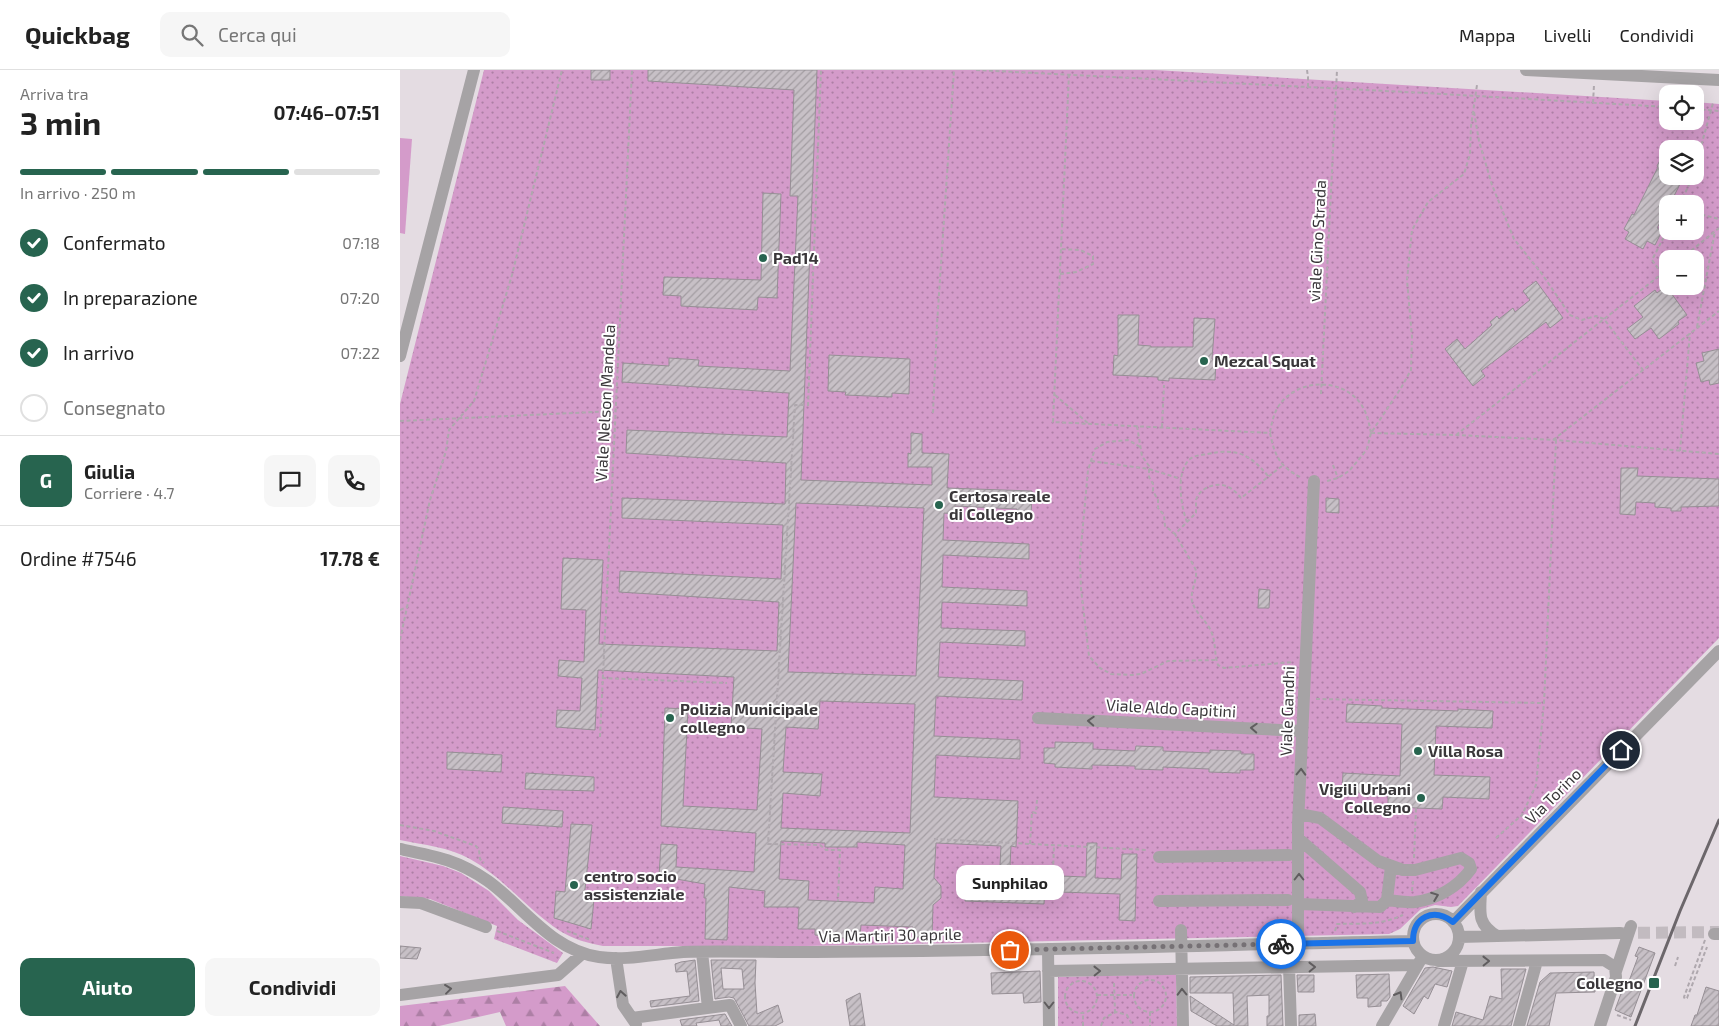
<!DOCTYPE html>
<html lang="it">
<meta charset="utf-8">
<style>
:root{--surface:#fff;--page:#f6f6f6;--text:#222;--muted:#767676;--line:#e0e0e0;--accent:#27644f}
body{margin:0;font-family:"Exo 2",sans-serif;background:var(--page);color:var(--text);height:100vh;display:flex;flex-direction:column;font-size:19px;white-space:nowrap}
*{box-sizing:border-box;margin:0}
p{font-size:16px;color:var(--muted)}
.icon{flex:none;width:28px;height:28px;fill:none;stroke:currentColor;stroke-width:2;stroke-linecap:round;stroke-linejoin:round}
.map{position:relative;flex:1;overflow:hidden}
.side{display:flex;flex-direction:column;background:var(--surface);width:400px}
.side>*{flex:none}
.tools{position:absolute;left:1259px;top:15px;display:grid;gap:10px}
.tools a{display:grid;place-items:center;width:45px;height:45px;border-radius:10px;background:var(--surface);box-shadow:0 5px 20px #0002;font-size:25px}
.pin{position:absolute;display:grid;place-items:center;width:42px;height:42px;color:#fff;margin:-21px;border:2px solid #fff;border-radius:50%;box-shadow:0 1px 5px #0007}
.courier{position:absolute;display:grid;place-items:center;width:50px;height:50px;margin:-25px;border:4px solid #1a73e8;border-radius:50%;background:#fff;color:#222;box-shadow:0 1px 6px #0007}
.bubble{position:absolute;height:35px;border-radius:10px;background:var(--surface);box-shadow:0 5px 20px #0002;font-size:16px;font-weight:700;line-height:35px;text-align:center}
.head em{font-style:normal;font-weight:700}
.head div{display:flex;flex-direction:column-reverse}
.head{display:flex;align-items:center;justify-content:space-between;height:85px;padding:0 20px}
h1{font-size:32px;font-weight:700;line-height:38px}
.bar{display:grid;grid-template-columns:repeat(4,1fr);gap:8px 5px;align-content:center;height:60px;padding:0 20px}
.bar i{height:6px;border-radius:4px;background:var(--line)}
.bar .selected{background:var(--accent)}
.bar p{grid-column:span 4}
.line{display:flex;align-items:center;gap:12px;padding:0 20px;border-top:1px solid var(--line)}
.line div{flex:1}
.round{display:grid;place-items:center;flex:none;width:52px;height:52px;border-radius:10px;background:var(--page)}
ol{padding:0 20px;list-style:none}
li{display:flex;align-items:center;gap:15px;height:55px}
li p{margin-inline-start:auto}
li .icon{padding:5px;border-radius:50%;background:var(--accent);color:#fff;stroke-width:4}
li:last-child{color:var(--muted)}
li i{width:28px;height:28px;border:2px solid var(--line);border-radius:50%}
.button{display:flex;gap:10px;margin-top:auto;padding:10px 20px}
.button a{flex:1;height:58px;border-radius:10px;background:var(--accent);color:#fff;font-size:20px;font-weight:700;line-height:58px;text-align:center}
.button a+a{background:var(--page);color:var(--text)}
header{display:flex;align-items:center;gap:30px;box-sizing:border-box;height:70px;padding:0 25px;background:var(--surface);border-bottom:1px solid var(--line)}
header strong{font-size:24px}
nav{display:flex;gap:28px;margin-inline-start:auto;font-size:18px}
.search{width:350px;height:45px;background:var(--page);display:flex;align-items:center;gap:12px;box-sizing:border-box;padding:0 18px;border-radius:10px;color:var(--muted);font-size:19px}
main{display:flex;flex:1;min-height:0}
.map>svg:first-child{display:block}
</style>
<header>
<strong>Quickbag</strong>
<div class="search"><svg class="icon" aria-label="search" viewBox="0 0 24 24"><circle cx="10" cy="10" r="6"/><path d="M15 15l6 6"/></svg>Cerca qui</div>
<nav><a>Mappa</a><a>Livelli</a><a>Condividi</a></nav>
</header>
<main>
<section class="side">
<div class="head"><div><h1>3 min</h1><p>Arriva tra</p></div><em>07:46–07:51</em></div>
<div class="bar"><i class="selected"></i><i class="selected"></i><i class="selected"></i><i></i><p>In arrivo · 250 m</p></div>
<ol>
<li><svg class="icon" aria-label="check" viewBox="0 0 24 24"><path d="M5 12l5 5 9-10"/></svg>Confermato<p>07:18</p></li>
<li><svg class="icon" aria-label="check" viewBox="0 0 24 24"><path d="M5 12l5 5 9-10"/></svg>In preparazione<p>07:20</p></li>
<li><svg class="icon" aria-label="check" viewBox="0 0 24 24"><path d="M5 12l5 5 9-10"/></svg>In arrivo<p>07:22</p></li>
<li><i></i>Consegnato</li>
</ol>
<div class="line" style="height:90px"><b class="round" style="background:var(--accent);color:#fff">G</b><div><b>Giulia</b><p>Corriere · 4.7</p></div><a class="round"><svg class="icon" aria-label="chat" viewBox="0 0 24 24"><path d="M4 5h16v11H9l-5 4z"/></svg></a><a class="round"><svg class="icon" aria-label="phone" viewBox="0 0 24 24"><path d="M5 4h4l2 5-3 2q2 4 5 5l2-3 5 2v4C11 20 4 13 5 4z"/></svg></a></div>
<div class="line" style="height:65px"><div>Ordine #7546</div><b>17.78 €</b></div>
<div class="button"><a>Aiuto</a><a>Condividi</a></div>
</section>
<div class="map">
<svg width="1319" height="956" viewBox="0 0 1319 956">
<defs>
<pattern id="forest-firs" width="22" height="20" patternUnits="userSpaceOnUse" patternTransform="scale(1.25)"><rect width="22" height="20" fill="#d49bca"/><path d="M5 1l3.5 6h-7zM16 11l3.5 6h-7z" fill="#ad7fa5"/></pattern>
<pattern id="park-dots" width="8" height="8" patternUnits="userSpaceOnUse" patternTransform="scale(1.25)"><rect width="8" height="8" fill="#d49bca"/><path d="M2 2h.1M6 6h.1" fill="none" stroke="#ad7fa5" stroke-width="1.8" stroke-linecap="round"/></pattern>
<pattern id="building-hatch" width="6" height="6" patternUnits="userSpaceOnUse" patternTransform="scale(1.25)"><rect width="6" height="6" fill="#c7c0c6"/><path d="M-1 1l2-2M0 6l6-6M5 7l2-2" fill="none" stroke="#a39da2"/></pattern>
</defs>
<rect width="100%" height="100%" fill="#e4dce2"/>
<path fill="#d49bca" d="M 0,68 L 12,69 L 5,164 L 0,163 Z"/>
<path fill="url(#forest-firs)" d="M 165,916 L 200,956 L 106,956 L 100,942 L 39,956 L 0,956 L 0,936 Z"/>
<path fill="url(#park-dots)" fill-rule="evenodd" d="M 84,0 L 755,0 L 1267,31 L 1268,51 L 1295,51 L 1295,32 L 1319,34 L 1319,568 L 1058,836 L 1051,837 L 1035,835 L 1021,839 L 1000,859 L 989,864 L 406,876 L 203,876 C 187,873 173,869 160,861 C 128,840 104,808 70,789 C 49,777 24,775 0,770 L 0,334 ZM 1268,79 L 1295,79 L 1295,106 L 1268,106 ZM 1268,134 L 1295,134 L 1295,161 L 1268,161 ZM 1268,189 L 1295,189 L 1295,216 L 1268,216 Z
M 0,786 L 43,796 L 61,803 L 89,821 L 118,850 L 163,883 L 157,893 L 94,869 L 97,856 L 30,829 L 0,826 Z
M 776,904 L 777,956 L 658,956 L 658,907 Z"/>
<path fill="url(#building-hatch)" stroke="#968f95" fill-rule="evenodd" d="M 191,0 L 210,0 L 210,10 L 191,10 Z
M 248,0 L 417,0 L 401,410 L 532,415 L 532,397 L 508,397 L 508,383 L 511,384 L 511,363 L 522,364 L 522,383 L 549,384 L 547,418 L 632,421 L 631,447 L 616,446 L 617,439 L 555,436 L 554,444 L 544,443 L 543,470 L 629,474 L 629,489 L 543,485 L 542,517 L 627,521 L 627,536 L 542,532 L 541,558 L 625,561 L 625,576 L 540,572 L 538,607 L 623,611 L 622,630 L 536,626 L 534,666 L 620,670 L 620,689 L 536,685 L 534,727 L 618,731 L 616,777 L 611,776 L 609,815 L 645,817 L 644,834 L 565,831 L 565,814 L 599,815 L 601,776 L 536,773 L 534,808 L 541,816 L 541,828 L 533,835 L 532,867 L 513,867 L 513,857 L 461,855 L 460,866 L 447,866 L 447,868 L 426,868 L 427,866 L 415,865 L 415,859 L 398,859 L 399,837 L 364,837 L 365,821 L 329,817 L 327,870 L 305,869 L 306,828 L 304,828 L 305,814 L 259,806 L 261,774 L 277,775 L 276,797 L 354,802 L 356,763 L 261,756 L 265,638 L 288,639 L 283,736 L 357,740 L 362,659 L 331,657 L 334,607 L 198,600 L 195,660 L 156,657 L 157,640 L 180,641 L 182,608 L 158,606 L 159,590 L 184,592 L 186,540 L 161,539 L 163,488 L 203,490 L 199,574 L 377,581 L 379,532 L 219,522 L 220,501 L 381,509 L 383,455 L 222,448 L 222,428 L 385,434 L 386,393 L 226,383 L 227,360 L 387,367 L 389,323 L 222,312 L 223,293 L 269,296 L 269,288 L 299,290 L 298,296 L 390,301 L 398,126 L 390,126 L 394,20 L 248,11 ZM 396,433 L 524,438 L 516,606 L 388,602 ZM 420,631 L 515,634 L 510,763 L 381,758 L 383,723 L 420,726 L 422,704 L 383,702 L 386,657 L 418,659 ZM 381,771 L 425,773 L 425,777 L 457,777 L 457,772 L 505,775 L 503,819 L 475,817 L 474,833 L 408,830 L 409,811 L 379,809 Z
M 1268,75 L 1268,106 L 1284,106 L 1270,134 L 1268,134 L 1268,138 L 1257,158 L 1262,161 L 1255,175 L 1247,171 L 1243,179 L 1225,169 L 1229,162 L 1224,159 L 1232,144 L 1234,145 L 1258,97 L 1257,96 Z
M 363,123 L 381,124 L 377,228 L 358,227 L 357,240 L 281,236 L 281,226 L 263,225 L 264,207 L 361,210 Z
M 1136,211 L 1163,248 L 1150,258 L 1146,252 L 1081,301 L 1085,306 L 1073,316 L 1045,279 L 1057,269 L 1065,279 L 1092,255 L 1090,252 L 1097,246 L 1099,249 L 1113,238 L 1115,242 L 1130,230 L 1123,221 Z
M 1266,216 L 1287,245 L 1278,251 L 1279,254 L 1259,269 L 1251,258 L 1235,269 L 1227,259 L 1243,247 L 1234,236 L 1255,220 L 1257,223 Z
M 718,245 L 739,245 L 738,275 L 751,276 L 751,277 L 793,277 L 794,248 L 815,249 L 812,289 L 816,290 L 815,310 L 769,308 L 769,311 L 758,310 L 758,307 L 713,305 L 714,285 L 718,286 Z
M 1319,279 L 1319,313 L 1310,315 L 1309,310 L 1301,312 L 1296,293 L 1304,291 L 1302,283 Z
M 429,285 L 510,289 L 509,324 L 492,323 L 492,327 L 445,325 L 446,322 L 428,321 Z
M 1221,398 L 1238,398 L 1237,406 L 1319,409 L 1319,436 L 1281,437 L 1281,441 L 1271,441 L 1271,438 L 1255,437 L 1255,433 L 1236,432 L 1235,445 L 1220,444 Z
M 926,428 L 939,429 L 939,443 L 926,442 Z
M 859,519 L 870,520 L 869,538 L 858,538 Z
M 947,634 L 982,636 L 982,638 L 1058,641 L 1058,639 L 1093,641 L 1092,658 L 1036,656 L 1034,705 L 1090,707 L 1089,729 L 1043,727 L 1042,739 L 1016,738 L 988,736 L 988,724 L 942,722 L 943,703 L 1000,706 L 1002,654 L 946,652 Z
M 655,672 L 693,673 L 693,679 L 735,681 L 736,676 L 763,677 L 763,681 L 810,683 L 810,680 L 841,681 L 841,684 L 854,684 L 854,700 L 840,700 L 840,703 L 809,702 L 809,699 L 763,697 L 763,700 L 735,699 L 735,696 L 692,695 L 692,699 L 655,697 L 655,694 L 644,693 L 644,678 L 655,678 Z
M 47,682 L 102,685 L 101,702 L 47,699 Z
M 126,703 L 194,707 L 194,721 L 125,719 Z
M 103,737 L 163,741 L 162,757 L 102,753 Z
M 171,754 L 192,755 L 184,828 L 194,829 L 191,859 L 154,848 L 156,821 L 165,822 Z
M 687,773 L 697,773 L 695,808 L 721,809 L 722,784 L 737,784 L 735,851 L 719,850 L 720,824 L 660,822 L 661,806 L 686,807 Z
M 0,876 L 21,878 L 17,889 L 0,888 Z
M 1239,877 L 1255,883 L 1231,947 L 1215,940 L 1226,910 L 1229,911 L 1238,887 L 1235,886 Z
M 295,890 L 299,931 L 251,937 L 250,931 L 290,926 L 287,901 L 276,902 L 275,894 L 281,892 Z
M 311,890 L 356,890 L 355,913 L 357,944 L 378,935 L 383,952 L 375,956 L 349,956 L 334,928 L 329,927 L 315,929 ZM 321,898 L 342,899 L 344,919 L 323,919 Z
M 1033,897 L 1052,901 L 1047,917 L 1035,914 L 1028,929 L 1024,926 L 1014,944 L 1003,936 L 1025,898 Z
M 1101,899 L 1126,899 L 1111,956 L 1052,956 L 1056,942 L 1083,950 L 1090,926 L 1102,929 Z
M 640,901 L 641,932 L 624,933 L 623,923 L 592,924 L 591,903 Z
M 1194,902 L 1195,922 L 1156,923 L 1149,956 L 1127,956 L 1140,912 L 1150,903 Z
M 989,904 L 990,927 L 987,931 L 981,931 L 981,936 L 968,937 L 968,928 L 957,928 L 956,905 Z
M 881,905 L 883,956 L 867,956 L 867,946 L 869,946 L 869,925 L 847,926 L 848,956 L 817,956 L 791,941 L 790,926 L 834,955 L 833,923 L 790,923 L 790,907 Z
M 897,905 L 914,905 L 914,922 L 898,922 Z
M 1306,917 L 1319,921 L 1319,956 L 1291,956 L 1295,945 L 1297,945 Z
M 460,923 L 465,956 L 450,956 L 446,930 Z
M 325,944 L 332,956 L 321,956 L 319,950 L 296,953 L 297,956 L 282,956 L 280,950 Z
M 915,944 L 916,956 L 899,956 L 899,945 Z"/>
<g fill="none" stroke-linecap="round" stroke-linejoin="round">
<path stroke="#c2bbc0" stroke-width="12" stroke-dasharray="12 6" stroke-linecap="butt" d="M 1220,863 L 1319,862"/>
<path stroke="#afa8ae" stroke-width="2" stroke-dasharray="4 2.5" stroke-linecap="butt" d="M 576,0 L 1025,23 L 1268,37
M 907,0 L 908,7 L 908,17
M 669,4 L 653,352 L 870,363 C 875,387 880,397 902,408
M 1193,33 L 1194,15
M 1295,39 L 1319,41
M 1074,42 L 1079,71 L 1092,115 L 1114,169 L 1142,204 L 1170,245 L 1182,250 L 1196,246 L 1204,249 L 1243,300
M 1295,103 L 1302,89 L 1298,87 L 1313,33
M 1280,134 L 1293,106
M 1295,143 L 1319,149
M 1281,189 L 1319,158
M 660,204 L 676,202 L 693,194 L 693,186 L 680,180 L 661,179
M 1262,204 L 1252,190 L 1268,159
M 1297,257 L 1315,161
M 921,324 L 937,0
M 655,325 L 689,354
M 404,335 L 395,335 L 368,774 L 420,775 L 426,780 L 440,780 L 438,831
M 408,336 L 421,0
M 533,343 L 537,254 L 554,0
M 0,351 L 216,341
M 737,356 L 742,386 L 749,396 L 749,407 L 753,414 L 753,421 L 758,430 L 758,438 L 764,445 L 765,456 L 775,464
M 762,357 L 764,315
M 870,362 C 872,352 874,342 880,334 C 900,308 942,308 961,334 C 967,343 969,353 971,363
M 971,363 L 1056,365 L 1156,370 L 1319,384
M 1056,365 L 1268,199
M 1153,370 L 1319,241
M 740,377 L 728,370 L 707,372 L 695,379 L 688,400 L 680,488 L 681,519 L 689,586 L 700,598 L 711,604 L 732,605 L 741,604 L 768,591 L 816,590
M 1280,381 L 1290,263
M 691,391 L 749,399 L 781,409
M 933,395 L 938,408
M 882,396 L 841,428 C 837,423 832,418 826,416 C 814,412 799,419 796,430 C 796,434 796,439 796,443 L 775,464 C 778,470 796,498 796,501 C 797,511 790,522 792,531 C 795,543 806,550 811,561 C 816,572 814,584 818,595 L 824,598 L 893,592
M 927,411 L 938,408 L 949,401 L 960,388 L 967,379 L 971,363 L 1001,318 L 1011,300 L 1012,267 L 1007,210 L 1012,160 L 1028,132 L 1064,104 L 1070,84 L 1071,56 L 1077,15
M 787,452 C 781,437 775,402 790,389 C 795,385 802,385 808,384 C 837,378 850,384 868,406
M 0,540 L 7,537
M 0,570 L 30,430 L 46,381 L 49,360 L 74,331 L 112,205 L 162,0
M 202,608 L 327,613
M 916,629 L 1144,633 L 1156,370
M 200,667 L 232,0
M 0,755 L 34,761 L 76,776 L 79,780 L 80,789 L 84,793
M 1096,768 L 1122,745 L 1136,715 L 1144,633
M 534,769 L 748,780
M 630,774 L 632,742 L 636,743 L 637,730
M 1014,788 L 1016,738
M 653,801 L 654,775
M 1012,821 L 1013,811
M 97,861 L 154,883
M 167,861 L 191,870
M 935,861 L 937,854 C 963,853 978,856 1003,845
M 1305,870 L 1284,927 L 1285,929 L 1287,928 L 1307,877
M 1275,896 L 1278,887
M734 926a16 16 0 1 1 32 0a16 16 0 1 1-32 0Z
M665 927a16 16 0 1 1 32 0a16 16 0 1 1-32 0Z
M 714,913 L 715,942
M 697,925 L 732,925
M 750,942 L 750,956
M 1217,945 L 1231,950
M 683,956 L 683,943
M 701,956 L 704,948 L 716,942 L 727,945 L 733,956"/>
<path stroke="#a6a3a5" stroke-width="12" d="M 1126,0 L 1319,10
M 0,286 L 74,0
M 638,648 L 902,661
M 899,744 L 920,748 L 978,791 L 1003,800 L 1015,800 L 1061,788 L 1069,793 L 1071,799 C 1058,817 1037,829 1015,832 C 1006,833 996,831 987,830
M 899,769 L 960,822 L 962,831 L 954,837
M 0,779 C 35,786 58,790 88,811 C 124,837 151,880 199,887 C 226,891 255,884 283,882 C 319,881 356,882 393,882 C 600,882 806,875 1013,871
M 759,787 L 889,785
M 1081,822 C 1080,843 1077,854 1097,866
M 759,831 L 888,830
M 0,832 L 21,833 L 86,857
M 899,834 L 980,837 L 987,830 L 991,796
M1013 867a23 23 0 1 1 46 0a23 23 0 1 1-46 0Z
M 1053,852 L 1319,581
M 781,860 L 783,956
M 1314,864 L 1319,864
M 1059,867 L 1220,863
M 898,873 L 898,754 L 914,411
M 648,879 L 649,956
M 302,882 L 308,938
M 216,888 L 223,935 L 236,954
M 1038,891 L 1204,890 L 1215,897 L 1216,907 L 1200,956
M 889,897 L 891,956
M 648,901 L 1017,895
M 1216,901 L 1231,856
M 0,925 L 158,905 L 183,883
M 232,948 L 330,935 L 341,956
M 982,956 L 1020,891
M 1044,956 L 1063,891
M 1119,956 L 1137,891"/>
<path stroke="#6c676b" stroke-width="3" d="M 1235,956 L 1280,841 L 1319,750"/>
</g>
<defs><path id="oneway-chevron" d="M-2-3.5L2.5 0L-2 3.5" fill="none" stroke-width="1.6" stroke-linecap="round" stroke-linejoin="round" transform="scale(1.25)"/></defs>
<g stroke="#605d5f">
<use href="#oneway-chevron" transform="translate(691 651) rotate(-177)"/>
<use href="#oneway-chevron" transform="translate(854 658) rotate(-177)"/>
<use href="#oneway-chevron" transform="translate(901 702) rotate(-88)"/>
<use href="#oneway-chevron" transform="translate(899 807) rotate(-90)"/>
<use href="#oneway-chevron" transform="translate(1035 826) rotate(-21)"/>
<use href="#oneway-chevron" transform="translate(1086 891) rotate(-1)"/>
<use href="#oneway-chevron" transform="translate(912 897) rotate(-1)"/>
<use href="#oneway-chevron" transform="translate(697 901) rotate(-1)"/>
<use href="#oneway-chevron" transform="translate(48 919) rotate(-7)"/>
<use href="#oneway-chevron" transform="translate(782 922) rotate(-91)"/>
<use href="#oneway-chevron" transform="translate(221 924) rotate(-100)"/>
<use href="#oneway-chevron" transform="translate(999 925) rotate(-60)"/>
<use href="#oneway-chevron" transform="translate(649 935) rotate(90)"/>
</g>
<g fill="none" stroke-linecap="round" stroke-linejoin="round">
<path stroke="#767175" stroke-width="5" stroke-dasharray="0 9" d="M 610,880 L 881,874"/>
<path stroke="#1a73e8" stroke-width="6" d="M 881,874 L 1013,871 C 1013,847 1033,837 1053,852 L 1221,680"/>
</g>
<g fill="#27644f" stroke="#fff" stroke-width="2">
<circle cx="363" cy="188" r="5"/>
<circle cx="804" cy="291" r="5"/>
<circle cx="539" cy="435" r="5"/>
<circle cx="270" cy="648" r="5"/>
<circle cx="1018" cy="681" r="5"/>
<circle cx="1021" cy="728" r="5"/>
<circle cx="174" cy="815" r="5"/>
<rect x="1248" y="907" width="12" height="12" rx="2.5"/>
</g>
<g text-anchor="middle" stroke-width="4" stroke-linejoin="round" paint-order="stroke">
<g font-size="16" fill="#3a373a" stroke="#fff">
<text transform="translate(917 171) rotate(-87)" y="6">viale Gino Strada</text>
<text transform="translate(205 333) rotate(-87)" y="6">Viale Nelson Mandela</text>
<text transform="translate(771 638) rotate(3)" y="6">Viale Aldo Capitini</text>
<text transform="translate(887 641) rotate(-88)" y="6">Viale Gandhi</text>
<text transform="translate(1153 726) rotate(-45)" y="6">Via Torino</text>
<text transform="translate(490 865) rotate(-1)" y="6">Via Martiri 30 aprile</text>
</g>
<g font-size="16" font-weight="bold" fill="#3a373a" stroke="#fff" text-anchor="start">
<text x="373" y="194">Pad14</text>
<text x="814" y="297">Mezcal Squat</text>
<text x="549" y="432">Certosa reale<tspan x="549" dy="18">di Collegno</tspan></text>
<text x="280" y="645">Polizia Municipale<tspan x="280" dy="18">collegno</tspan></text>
<text x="1028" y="687">Villa Rosa</text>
<text x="1011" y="725" text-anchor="end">Vigili Urbani<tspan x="1011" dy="18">Collegno</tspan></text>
<text x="184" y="812">centro socio<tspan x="184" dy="18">assistenziale</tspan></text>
<text x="1243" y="919" text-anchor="end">Collegno</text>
</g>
</g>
</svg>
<div class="tools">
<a><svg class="icon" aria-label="locate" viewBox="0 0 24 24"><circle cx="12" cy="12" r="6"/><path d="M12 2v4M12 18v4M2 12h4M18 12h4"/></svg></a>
<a><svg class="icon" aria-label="layers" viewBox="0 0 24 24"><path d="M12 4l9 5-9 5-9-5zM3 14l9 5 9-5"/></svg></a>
<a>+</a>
<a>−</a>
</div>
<div class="pin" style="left:610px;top:880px;background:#ea580c"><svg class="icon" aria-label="bag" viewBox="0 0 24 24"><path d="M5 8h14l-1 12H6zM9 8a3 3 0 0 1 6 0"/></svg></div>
<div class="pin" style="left:1221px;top:680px;background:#1f2937"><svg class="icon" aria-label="home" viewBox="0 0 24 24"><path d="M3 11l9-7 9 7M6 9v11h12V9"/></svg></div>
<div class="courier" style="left:881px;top:874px"><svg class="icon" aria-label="bike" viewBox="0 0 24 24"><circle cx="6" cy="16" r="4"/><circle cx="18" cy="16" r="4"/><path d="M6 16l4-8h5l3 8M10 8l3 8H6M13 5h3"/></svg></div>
<div class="bubble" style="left:556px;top:795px;width:108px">Sunphilao</div>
</div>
</main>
